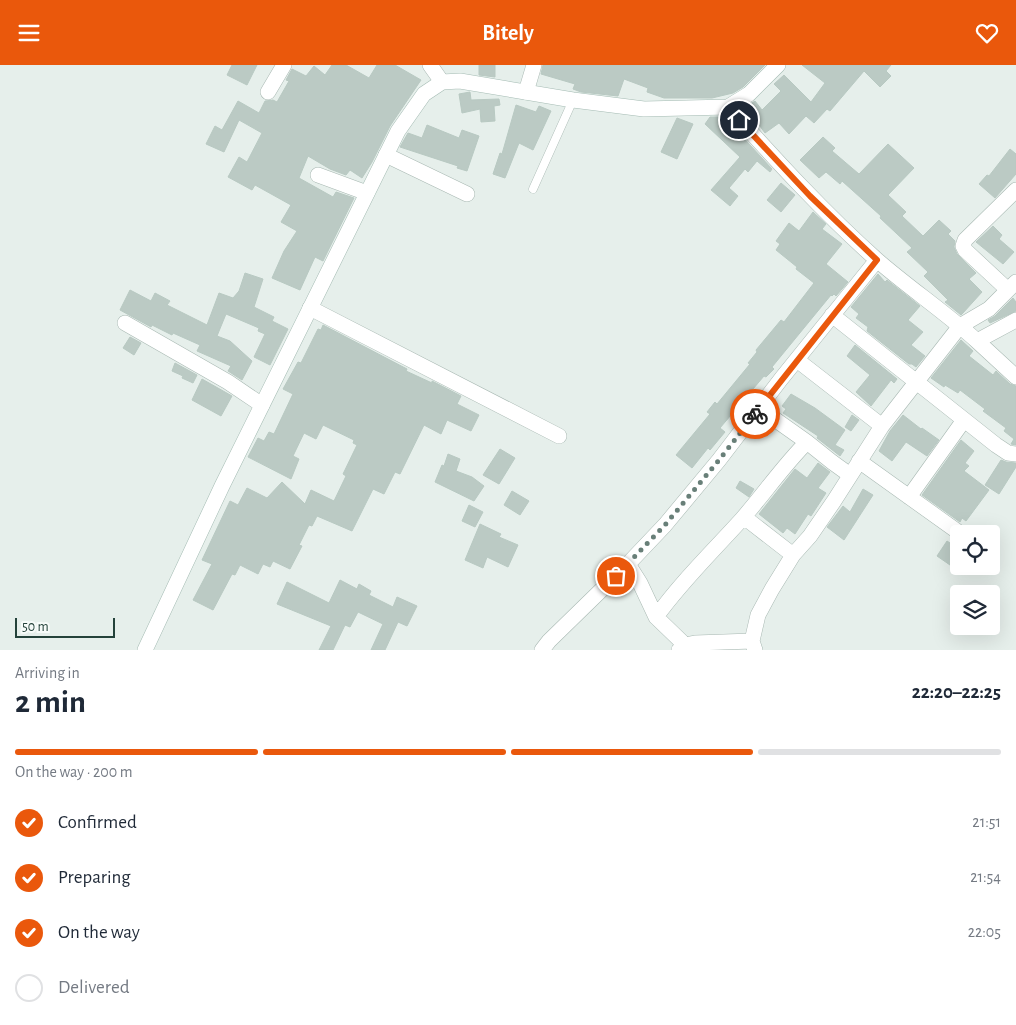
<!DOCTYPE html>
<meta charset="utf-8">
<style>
:root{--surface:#fff;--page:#f2f2f3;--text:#1f2937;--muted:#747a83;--line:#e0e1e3;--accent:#ea580c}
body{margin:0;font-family:"Alegreya Sans",sans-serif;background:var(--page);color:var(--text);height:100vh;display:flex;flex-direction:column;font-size:19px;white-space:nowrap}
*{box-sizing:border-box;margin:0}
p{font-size:16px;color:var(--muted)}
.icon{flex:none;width:28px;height:28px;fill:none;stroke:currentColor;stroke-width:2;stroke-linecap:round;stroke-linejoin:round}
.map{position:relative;height:585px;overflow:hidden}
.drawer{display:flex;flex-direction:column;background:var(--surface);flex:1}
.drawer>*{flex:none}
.buttons{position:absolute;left:950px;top:460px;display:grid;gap:10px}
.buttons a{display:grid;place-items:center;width:50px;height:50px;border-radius:5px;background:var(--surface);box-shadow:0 5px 20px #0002;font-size:25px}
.scale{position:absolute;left:15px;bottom:12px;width:100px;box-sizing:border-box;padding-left:5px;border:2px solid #24423a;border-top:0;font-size:14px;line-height:18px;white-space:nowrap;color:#24423a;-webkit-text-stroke:4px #f7fbf9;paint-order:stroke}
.pin{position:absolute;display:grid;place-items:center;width:42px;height:42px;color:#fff;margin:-21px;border:2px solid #fff;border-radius:50%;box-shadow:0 1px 5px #0007}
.courier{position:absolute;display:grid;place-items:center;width:50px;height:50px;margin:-25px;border:4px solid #ea580c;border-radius:50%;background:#fff;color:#222;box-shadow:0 1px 6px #0007}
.summary em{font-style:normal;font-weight:700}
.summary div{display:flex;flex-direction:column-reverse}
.summary{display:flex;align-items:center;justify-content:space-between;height:85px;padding:0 15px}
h1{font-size:32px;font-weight:700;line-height:38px}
.bar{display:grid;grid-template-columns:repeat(4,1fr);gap:8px 5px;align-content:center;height:60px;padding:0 15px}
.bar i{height:6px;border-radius:4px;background:var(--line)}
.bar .current{background:var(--accent)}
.bar p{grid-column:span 4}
ol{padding:0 15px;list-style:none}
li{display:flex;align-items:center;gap:15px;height:55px}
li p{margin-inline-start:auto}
li .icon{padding:5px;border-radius:50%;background:var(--accent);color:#fff;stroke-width:4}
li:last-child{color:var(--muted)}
li i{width:28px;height:28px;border:2px solid var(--line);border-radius:50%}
header{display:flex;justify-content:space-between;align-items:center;height:65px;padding:0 15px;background:var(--accent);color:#fff;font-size:22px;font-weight:700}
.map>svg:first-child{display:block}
</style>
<header><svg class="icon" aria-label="menu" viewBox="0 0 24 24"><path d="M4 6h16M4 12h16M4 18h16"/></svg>Bitely<svg class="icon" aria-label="heart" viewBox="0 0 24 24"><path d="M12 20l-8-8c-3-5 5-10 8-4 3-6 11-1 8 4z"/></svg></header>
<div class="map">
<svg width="1016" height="585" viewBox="0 0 1016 585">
<rect width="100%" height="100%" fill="#e6efeb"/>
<path fill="#bbcac4" stroke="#b8c9c2" d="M 232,0 L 257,0 L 247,20 L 227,10 Z
M 332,0 L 346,0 L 369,13 L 377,0 L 395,0 L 421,15 L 390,61 L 372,97 L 362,113 L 350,105 L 346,110 L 330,104 L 308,91 L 299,113 L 333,132 L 336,127 L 354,133 L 323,196 L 315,192 L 300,225 L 272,213 L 284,186 L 297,166 L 281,157 L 291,140 L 255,120 L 252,125 L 228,112 L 239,92 L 247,97 L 262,68 L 239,55 L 224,87 L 206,79 L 215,61 L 222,65 L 238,36 L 259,48 L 265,36 L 273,35 L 277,37 L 289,16 L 286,15 L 292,4 L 306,11 L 314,1 L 325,10 Z
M 479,0 L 495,0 L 495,12 L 479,10 Z
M 543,0 L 765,0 L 743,22 L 733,28 L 712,33 L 664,33 L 647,27 L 648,23 L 624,14 L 618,31 L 581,27 L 573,24 L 575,19 L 541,9 Z
M 802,0 L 891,0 L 886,6 L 891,11 L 880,22 L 864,6 L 830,46 L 827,44 L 814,58 L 806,51 L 789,69 L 779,58 L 765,68 L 746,42 L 755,36 L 762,45 L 781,26 L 774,19 L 784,10 L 811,37 L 825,18 Z
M 470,27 L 471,35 L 499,34 L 500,40 L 494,41 L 495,56 L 481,57 L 480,44 L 462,48 L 459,29 Z
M 516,40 L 536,47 L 539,41 L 551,46 L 533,85 L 519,78 L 505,113 L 493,109 L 500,88 L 502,89 Z
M 710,52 L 722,52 L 729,57 L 772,104 L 770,107 L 757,96 L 748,107 L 745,104 L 729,123 L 738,131 L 730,141 L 711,125 L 740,92 L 705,59 Z
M 677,53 L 693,59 L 677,94 L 661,87 Z
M 427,60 L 459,73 L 462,65 L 479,71 L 467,106 L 457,103 L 458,101 L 400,82 L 408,68 L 422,73 Z
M 823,72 L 835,83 L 832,86 L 859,109 L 888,79 L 914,103 L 888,130 L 906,147 L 902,151 L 923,171 L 939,155 L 951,166 L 948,169 L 955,176 L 954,182 L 957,189 L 976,208 L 969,214 L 982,227 L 963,248 L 961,250 L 945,237 L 948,235 L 924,211 L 928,207 L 907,187 L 912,183 L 880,153 L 881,151 L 842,116 L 840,119 L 826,107 L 819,113 L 800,95 Z
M 1010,84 L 1016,89 L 1016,109 L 995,133 L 979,119 L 987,110 L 989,111 Z
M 781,118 L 795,130 L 781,147 L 767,135 Z
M 813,147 L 826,159 L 822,164 L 842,179 L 826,199 L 848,217 L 836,231 L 834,229 L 832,231 L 831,230 L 772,302 L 774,304 L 766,312 L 764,311 L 720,363 L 725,367 L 710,385 L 708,383 L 692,403 L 676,390 L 710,349 L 707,347 L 715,337 L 717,339 L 750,299 L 748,298 L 757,287 L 756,285 L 781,255 L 784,257 L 814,218 L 796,204 L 797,202 L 776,185 L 780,179 L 776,176 L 789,158 L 799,166 Z
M 993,161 L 1002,170 L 999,174 L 1014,187 L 1003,199 L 976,177 Z
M 245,208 L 263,214 L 254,242 L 274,252 L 272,256 L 288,264 L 270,300 L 254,292 L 265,269 L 258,266 L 259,263 L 226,249 L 217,271 L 230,276 L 252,296 L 242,315 L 228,306 L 231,301 L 197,286 L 200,280 L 173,268 L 172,270 L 152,260 L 151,262 L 120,245 L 130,225 L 151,236 L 155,228 L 170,236 L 167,240 L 207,260 L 219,228 L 233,233 L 239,226 Z
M 878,209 L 885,217 L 887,215 L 920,241 L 908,255 L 923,267 L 911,280 L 925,291 L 916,302 L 912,299 L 909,299 L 867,266 L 868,262 L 856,253 L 859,249 L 851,242 Z
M 1013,233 L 1016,237 L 1016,246 L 990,258 L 988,255 L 995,251 Z
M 323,260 L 407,304 L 406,306 L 432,318 L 432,316 L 461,331 L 457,339 L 479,350 L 471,366 L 447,355 L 441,369 L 424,360 L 400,409 L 395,407 L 384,429 L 373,424 L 352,466 L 317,451 L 312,461 L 309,460 L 299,480 L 302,481 L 290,504 L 273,496 L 270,502 L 263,499 L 258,509 L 240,500 L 235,510 L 232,509 L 213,545 L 193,535 L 212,499 L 202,495 L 230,436 L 238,440 L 247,423 L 267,433 L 282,417 L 305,439 L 311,425 L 334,436 L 346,411 L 343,409 L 357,380 L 353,378 L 354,375 L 323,360 L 316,374 L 304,368 L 293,391 L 299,394 L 291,414 L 248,392 L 258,373 L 264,376 L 269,367 L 274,369 L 293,329 L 283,324 L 298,297 L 301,298 L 318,264 L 321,265 Z
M 130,272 L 141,278 L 134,290 L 123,283 Z
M 961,275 L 973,286 L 969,291 L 993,310 L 996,306 L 1010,319 L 1016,321 L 1016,380 L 1011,379 L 1014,374 L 1004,366 L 1006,363 L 983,346 L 985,344 L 960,325 L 958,328 L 945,320 L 944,322 L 931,313 Z
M 855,280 L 897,314 L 894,318 L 891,315 L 871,341 L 856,327 L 870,310 L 847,291 Z
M 175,298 L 197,310 L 193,318 L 182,313 L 183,311 L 172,306 Z
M 202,314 L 232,331 L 221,351 L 192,335 Z
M 791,329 L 815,343 L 845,365 L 835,380 L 844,385 L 840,391 L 817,373 L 818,371 L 783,348 L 786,344 L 782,341 Z
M 852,350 L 859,355 L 851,366 L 845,362 Z
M 903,350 L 921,364 L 922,363 L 939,375 L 927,391 L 906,377 L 892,396 L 879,386 L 890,366 Z
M 961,375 L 974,386 L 965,398 L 969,401 L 964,406 L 989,425 L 966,456 L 962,453 L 960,457 L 922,430 Z
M 500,384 L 515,393 L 499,419 L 483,410 Z
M 448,389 L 460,394 L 456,406 L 472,412 L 484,421 L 474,436 L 435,417 L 442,400 L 444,401 Z
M 1001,395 L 1006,397 L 1016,398 L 1016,402 L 999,429 L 985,420 Z
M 818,398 L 830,407 L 818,423 L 826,428 L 811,451 L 808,449 L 795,469 L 787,463 L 783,468 L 759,449 L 795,404 L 807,413 Z
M 740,416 L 754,424 L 749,432 L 736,423 Z
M 863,424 L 873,430 L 844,475 L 827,462 L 843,441 L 850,447 Z
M 512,426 L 529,436 L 520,450 L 504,440 Z
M 469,440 L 483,447 L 475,462 L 462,456 Z
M 480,459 L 501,469 L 499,472 L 518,480 L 508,502 L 487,492 L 483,503 L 465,495 Z
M 947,476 L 959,484 L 959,488 L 950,500 L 937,491 Z
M 340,515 L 357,524 L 359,519 L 371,526 L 369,530 L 393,542 L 397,532 L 417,541 L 407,561 L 398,557 L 385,585 L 371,585 L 383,559 L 358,547 L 350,562 L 345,560 L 333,585 L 319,585 L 331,561 L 277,539 L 287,517 L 329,538 Z"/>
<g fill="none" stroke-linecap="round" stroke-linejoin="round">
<defs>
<path id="lane" d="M 533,124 L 573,35"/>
<path id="street" d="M 430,0 L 442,17
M 268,27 L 284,0
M 526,27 L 534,0
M 728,42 C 776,95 823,147 877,195 C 909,223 945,247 977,276 L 1016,255
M 386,90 L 467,129
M 318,110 L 367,128
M 1008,225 L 965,185 L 963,181 L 965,175 L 1016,125
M 310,243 L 559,371
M 832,250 L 996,380 L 1008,388 L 1016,389
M 125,258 L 228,317 L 262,340
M 977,276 L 1016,312
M 797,295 L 882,361
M 759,343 L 807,377
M 859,396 L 961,469
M 909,432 L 964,355
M 744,452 L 793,490
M 628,499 L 640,518 L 656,552 L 685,580
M 656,552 C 681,517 713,486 742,454 C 764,429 783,401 807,377 L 832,397 L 850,410
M 542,585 L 549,576 L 628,499 L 665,460 L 719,395 L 781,314 L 877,195
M 679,585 L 685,580 L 695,578 L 752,576
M 755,585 L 752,576 L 758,550 L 772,524 L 793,490 L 810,471 L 834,436 L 882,361 L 960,261 L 989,244 L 1016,217"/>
<path id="secondary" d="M 145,585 L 222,421 L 398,66 L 424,29 L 442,17 L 460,16 L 573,35 L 644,44 L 728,42 L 749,29 L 778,0"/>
</defs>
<use href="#lane" stroke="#a8b8b2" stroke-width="9"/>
<use href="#street" stroke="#a8b8b2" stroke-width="16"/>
<use href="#secondary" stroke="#a4bbb3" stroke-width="16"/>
<use href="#lane" stroke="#fff" stroke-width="8"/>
<use href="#street" stroke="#fff" stroke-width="15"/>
<use href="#secondary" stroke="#fff" stroke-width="15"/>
</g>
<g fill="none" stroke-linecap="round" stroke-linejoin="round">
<path stroke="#687f78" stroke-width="5" stroke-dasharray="0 9" d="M 616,511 L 665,460 L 719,395 L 755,349"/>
<path stroke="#ea580c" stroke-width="6" d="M 739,55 L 810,131 L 877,195 L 755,349"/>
</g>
</svg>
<div class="buttons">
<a><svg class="icon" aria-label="locate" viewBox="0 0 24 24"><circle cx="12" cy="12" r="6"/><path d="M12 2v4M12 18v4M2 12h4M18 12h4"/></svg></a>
<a><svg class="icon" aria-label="layers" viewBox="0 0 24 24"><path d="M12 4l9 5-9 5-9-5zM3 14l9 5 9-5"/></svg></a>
</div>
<div class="scale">50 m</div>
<div class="pin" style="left:616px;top:511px;background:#ea580c"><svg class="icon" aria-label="bag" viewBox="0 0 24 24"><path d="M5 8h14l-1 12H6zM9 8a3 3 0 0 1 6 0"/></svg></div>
<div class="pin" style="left:739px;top:55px;background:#1f2937"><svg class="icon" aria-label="home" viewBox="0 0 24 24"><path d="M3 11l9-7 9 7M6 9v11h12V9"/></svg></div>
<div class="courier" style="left:755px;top:349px"><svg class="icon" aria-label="bike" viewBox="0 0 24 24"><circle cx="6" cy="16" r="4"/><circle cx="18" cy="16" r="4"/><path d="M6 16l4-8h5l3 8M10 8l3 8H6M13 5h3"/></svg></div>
</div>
<section class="drawer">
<div class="summary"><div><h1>2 min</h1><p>Arriving in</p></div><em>22:20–22:25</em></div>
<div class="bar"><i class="current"></i><i class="current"></i><i class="current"></i><i></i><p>On the way · 200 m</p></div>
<ol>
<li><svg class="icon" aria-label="check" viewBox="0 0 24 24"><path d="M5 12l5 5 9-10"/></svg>Confirmed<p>21:51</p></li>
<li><svg class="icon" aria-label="check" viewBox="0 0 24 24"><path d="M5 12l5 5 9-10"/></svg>Preparing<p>21:54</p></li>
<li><svg class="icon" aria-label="check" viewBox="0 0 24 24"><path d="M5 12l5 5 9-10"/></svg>On the way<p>22:05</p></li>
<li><i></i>Delivered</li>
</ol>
</section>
